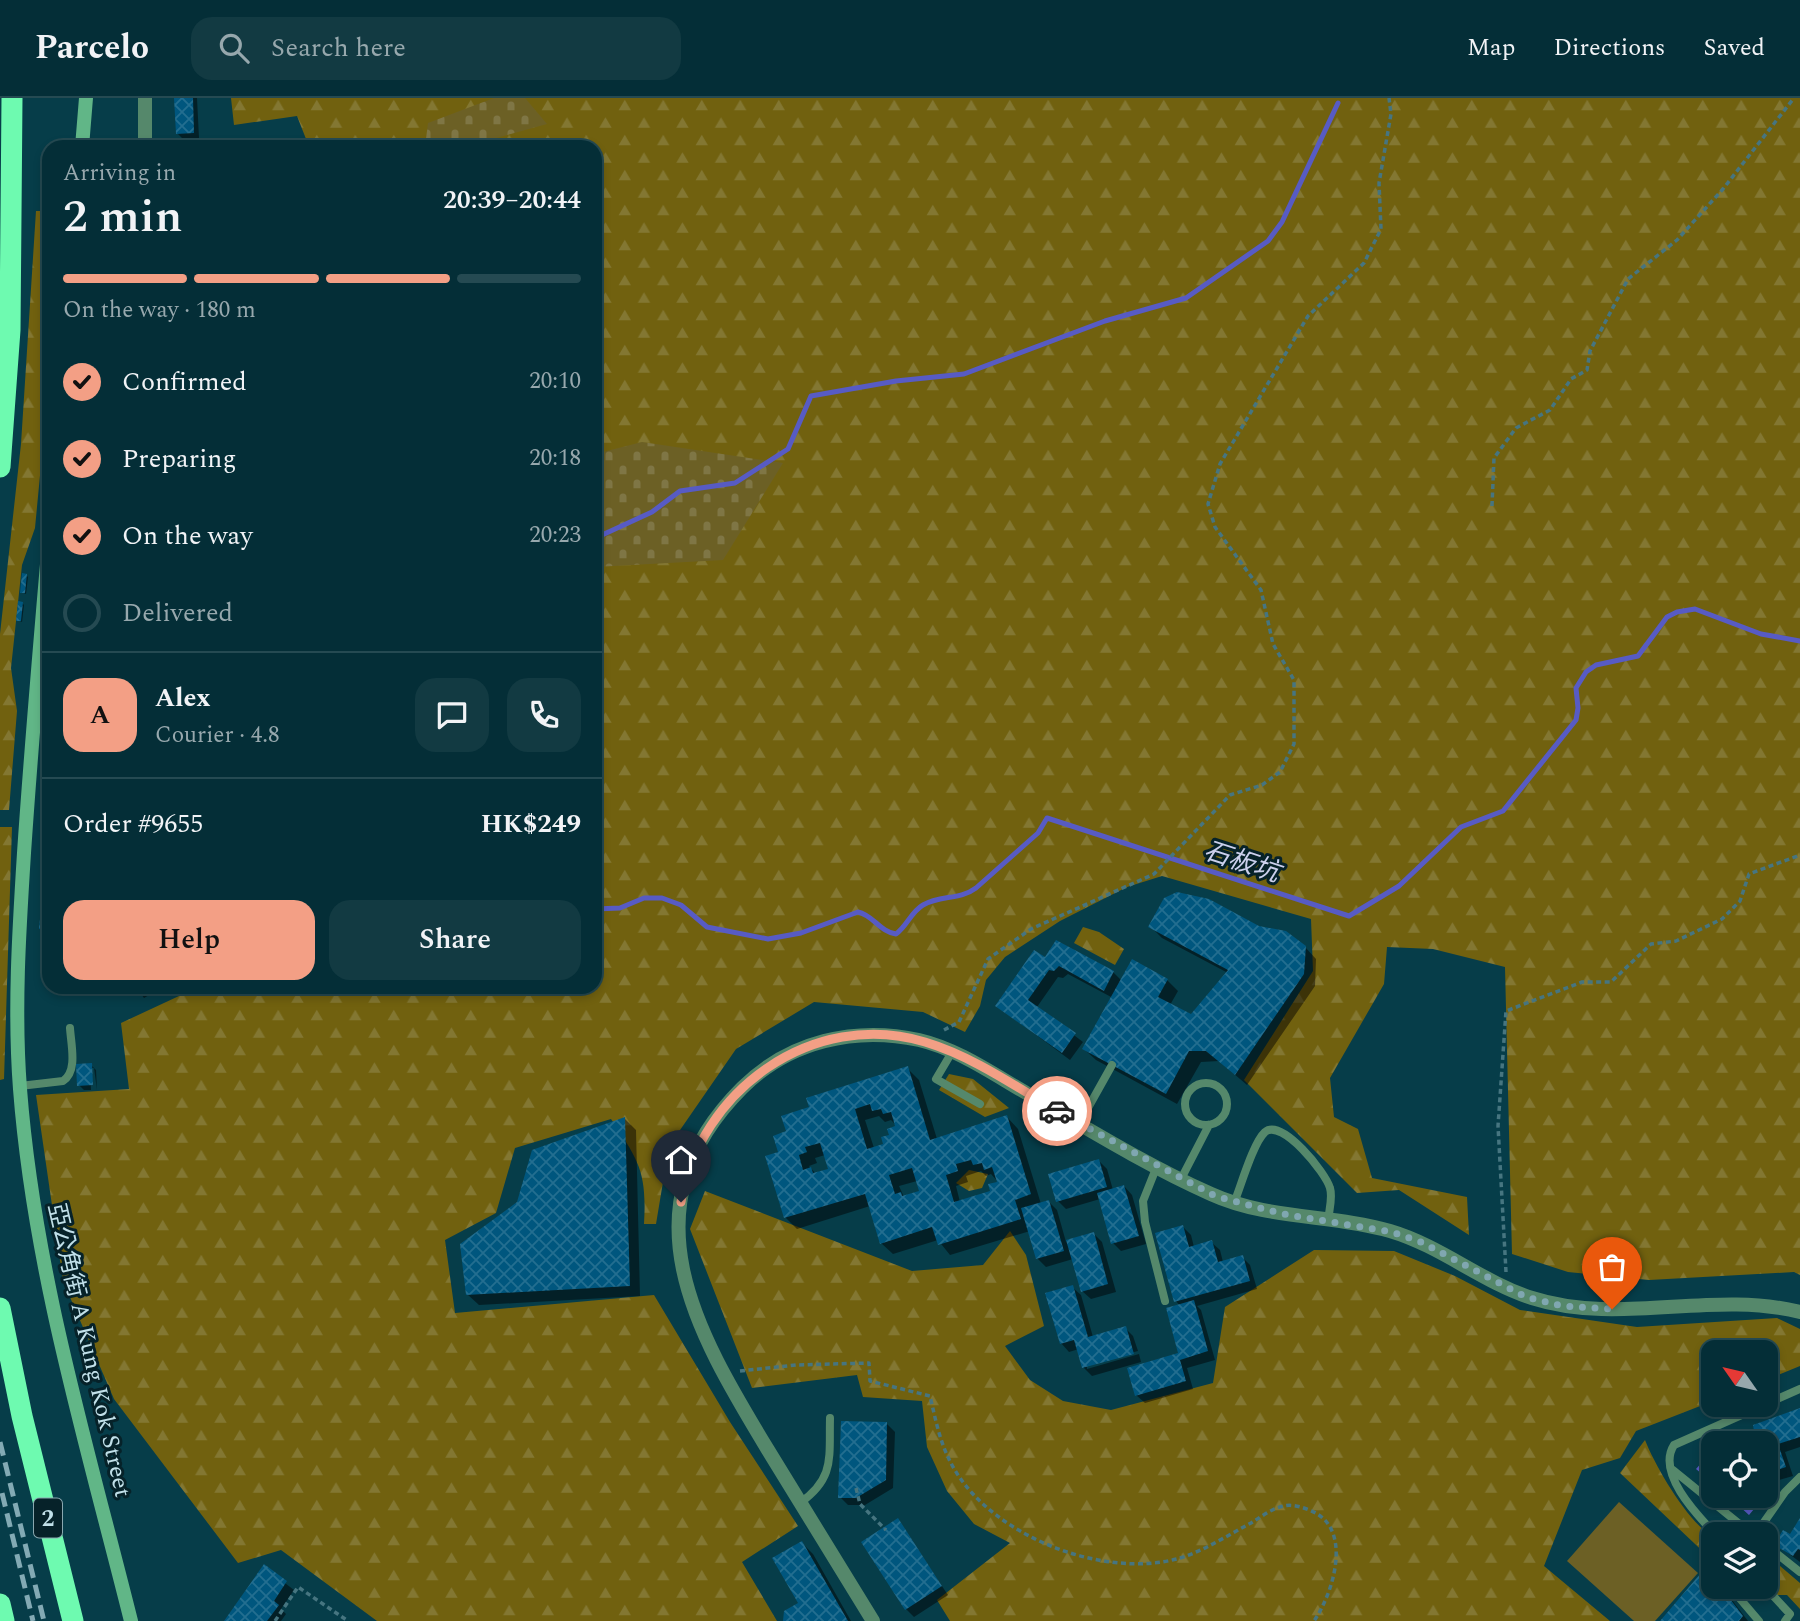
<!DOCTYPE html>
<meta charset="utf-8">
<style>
:root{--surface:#042e37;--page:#123a42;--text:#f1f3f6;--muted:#97a8ad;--line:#254a52;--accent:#f39f85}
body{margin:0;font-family:Spectral,"Noto Sans TC",serif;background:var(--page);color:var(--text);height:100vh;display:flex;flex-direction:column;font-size:26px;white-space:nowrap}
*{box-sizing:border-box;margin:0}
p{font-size:23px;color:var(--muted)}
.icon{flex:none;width:38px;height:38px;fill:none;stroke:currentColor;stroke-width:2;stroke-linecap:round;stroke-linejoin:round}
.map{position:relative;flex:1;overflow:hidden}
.panel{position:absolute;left:42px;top:42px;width:560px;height:854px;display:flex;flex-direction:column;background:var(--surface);border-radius:21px;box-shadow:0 4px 10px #0003,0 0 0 2px var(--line)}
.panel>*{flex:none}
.needle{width:46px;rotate:304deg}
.buttons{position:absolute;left:1701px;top:1242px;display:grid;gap:14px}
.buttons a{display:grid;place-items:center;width:77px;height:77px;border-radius:14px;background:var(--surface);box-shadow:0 4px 10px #0003,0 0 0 2px var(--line);font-size:35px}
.pin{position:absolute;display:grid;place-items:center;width:60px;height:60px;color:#fff;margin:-72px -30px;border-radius:50% 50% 50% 0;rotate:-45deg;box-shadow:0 0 7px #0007}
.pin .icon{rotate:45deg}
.courier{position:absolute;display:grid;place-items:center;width:70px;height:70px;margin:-35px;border:5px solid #f39f85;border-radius:50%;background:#fff;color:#222;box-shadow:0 2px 9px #0007}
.headline em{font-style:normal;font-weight:600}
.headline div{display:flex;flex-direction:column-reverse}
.headline{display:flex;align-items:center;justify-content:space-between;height:119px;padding:0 21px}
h1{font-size:46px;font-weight:600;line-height:52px}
.bar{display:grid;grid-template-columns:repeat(4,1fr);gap:10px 7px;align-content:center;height:84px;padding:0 21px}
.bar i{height:9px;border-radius:5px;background:var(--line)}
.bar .current{background:var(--accent)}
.bar p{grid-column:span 4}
.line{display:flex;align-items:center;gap:18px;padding:0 21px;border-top:2px solid var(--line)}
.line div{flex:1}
.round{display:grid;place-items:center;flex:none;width:74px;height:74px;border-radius:21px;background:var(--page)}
ol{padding:0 21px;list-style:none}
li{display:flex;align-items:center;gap:21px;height:77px}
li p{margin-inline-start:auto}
li .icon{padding:7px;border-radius:50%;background:var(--accent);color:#111;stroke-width:4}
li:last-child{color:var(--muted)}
li i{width:38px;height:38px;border:4px solid var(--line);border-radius:50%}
.action{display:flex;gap:14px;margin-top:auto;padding:14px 21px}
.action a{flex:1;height:80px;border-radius:21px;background:var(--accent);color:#111;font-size:28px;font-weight:600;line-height:80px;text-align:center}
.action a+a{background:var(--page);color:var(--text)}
header{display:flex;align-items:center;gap:42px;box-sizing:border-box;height:98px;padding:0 35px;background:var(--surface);border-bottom:2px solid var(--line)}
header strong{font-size:33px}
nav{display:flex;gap:38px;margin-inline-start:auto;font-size:24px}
.search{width:490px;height:63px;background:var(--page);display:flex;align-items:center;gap:18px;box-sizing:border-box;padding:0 24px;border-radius:21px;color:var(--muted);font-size:26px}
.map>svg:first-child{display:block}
</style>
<header>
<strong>Parcelo</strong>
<div class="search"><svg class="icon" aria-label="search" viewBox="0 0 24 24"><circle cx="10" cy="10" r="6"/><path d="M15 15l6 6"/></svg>Search here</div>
<nav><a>Map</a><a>Directions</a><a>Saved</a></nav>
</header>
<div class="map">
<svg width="1800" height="1523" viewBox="0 0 1800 1523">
<defs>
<pattern id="forest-firs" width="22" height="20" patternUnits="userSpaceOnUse" patternTransform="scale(1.75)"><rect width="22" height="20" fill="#71610f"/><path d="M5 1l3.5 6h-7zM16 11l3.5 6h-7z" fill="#837732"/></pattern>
<pattern id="cemetery-stones" width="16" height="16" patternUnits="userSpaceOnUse" patternTransform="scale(1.75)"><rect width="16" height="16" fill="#6c6025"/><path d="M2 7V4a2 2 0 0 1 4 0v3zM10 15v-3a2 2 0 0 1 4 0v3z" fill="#7f7645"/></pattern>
<pattern id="water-ripples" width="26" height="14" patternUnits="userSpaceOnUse" patternTransform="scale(1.75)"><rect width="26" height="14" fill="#575bc4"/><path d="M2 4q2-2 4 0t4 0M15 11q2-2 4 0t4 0" fill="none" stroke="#757ace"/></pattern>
<pattern id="building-cross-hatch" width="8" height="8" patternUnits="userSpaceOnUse" patternTransform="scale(1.75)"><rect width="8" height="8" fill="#00567e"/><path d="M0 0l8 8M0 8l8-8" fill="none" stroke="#236e90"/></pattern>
</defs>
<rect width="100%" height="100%" fill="#063d49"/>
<path fill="#6c6025" d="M 1619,1404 L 1698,1475 L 1655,1523 L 1634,1523 L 1567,1463 Z"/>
<path fill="url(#forest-firs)" d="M 231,0 L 1800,0 L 1800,1177 L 1794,1174 L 1649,1182 L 1568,1174 L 1512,1156 L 1505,869 L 1433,851 L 1387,849 L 1384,886 L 1330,980 L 1334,1019 L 1358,1031 L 1372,1080 L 1467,1099 L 1469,1137 L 1399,1092 L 1357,1095 L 1244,982 L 1313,873 L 1311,821 L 1162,778 L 1127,789 L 1060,823 L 1005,859 L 986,882 L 980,908 L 965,934 L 923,914 L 814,904 L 736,951 L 669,1048 L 656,1126 L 644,1126 C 647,1074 639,1063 611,1021 L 515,1050 L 496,1115 L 445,1142 L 455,1215 L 654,1197 L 730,1324 L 798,1428 L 742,1464 L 777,1523 L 377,1523 L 281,1452 L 238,1465 L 114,1301 L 63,1183 L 36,997 L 129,991 L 121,925 L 179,898 L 210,889 L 595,889 L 595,49 L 414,49 L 413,45 L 308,46 L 297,18 L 234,27 Z
M 36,113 L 49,113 L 49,283 L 35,430 L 22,467 L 11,570 L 17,613 L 9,712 L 0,712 L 0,536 L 21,346 Z
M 0,729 L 12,729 L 4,981 L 0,982 Z
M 1083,829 L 1099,834 L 1124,851 L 1115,867 L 1074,845 Z
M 949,976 L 973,981 L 1009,1010 L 985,1019 L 939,992 Z
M 969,1072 L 988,1076 L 982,1090 L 969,1093 L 956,1085 Z
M 705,1093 L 912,1173 L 983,1167 L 1010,1133 L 1026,1157 L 1044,1228 L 1005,1248 L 1030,1282 L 1063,1303 L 1111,1312 L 1213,1285 L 1225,1209 L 1314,1152 L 1394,1153 L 1455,1178 L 1520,1212 L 1637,1229 L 1777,1220 L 1800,1231 L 1800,1268 L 1766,1282 L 1766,1255 L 1713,1255 L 1713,1303 L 1636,1333 L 1620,1360 L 1582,1372 L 1544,1468 L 1610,1523 L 950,1523 L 937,1502 L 1010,1445 L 974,1426 L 947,1393 L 927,1349 L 922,1303 L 863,1299 L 857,1277 L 752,1290 L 690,1131 Z
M 1645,1342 C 1656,1370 1688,1424 1713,1439 L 1713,1463 L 1620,1375 Z
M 1766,1456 L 1800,1485 L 1800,1511 L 1787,1497 L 1749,1497 L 1741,1489 L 1766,1489 Z"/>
<path fill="url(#cemetery-stones)" d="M 494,0 L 525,0 L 547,26 L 464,49 L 425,49 L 428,25 Z
M 642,344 L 783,365 L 723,462 L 595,469 L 595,356 Z"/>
<path fill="url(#water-ripples)" d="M 1713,1352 L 1713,1385 L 1696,1371 Z
M 1728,1398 L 1765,1398 L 1749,1417 Z"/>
<path fill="#0007" fill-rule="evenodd" d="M 175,0 L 197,0 L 199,40 L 183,41 L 178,36 Z
M 26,477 L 28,479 L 26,496 L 22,494 Z
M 22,505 L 24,507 L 22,524 L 18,522 Z
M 45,813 L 47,815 L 45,832 L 41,830 Z
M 1151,829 L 1258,830 L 1305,849 L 1316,861 L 1315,888 L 1247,987 L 1219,963 L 1201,964 L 1177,1006 L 1096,962 L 1084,951 L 1113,900 L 1068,876 L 1063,880 L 1058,879 L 1037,909 L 1083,944 L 1070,962 L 997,908 L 1046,861 L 1113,874 L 1122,883 L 1167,882 L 1178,893 L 1170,907 L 1191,918 L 1228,875 L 1162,840 Z
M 47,844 L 49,845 L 48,863 L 44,861 Z
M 136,889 L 163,889 L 144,900 Z
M 91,967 L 96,972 L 97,992 L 94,970 L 90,970 L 91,992 L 84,992 L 79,987 Z
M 907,970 L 919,982 L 937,1041 L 1007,1019 L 1018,1031 L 1041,1106 L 1049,1104 L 1057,1112 L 1066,1144 L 1094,1136 L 1102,1144 L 1116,1194 L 1091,1201 L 1082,1193 L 1073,1161 L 1046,1169 L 1037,1160 L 1030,1133 L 950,1157 L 938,1142 L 893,1156 L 881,1145 L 870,1108 L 797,1131 L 785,1119 L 780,1055 L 788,1035 L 811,1010 ZM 879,1018 L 885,1024 L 891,1022 L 898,1029 L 885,1047 L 874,1050 L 865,1022 ZM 825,1057 L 830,1072 L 816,1076 L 809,1068 L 817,1065 L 815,1060 ZM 981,1073 L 986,1078 L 991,1076 L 999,1085 L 992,1094 L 960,1104 L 956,1088 L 968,1084 L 966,1078 ZM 917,1083 L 921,1094 L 904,1099 L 899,1088 Z
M 625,1021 L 636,1032 L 640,1198 L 479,1207 L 467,1196 Z
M 1099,1063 L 1107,1071 L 1113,1092 L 1124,1088 L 1132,1097 L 1146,1146 L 1121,1153 L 1113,1145 L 1100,1101 L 1066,1111 L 1058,1103 Z
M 1183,1129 L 1191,1137 L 1194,1149 L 1211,1144 L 1220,1152 L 1223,1164 L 1242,1159 L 1250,1167 L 1257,1191 L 1197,1208 L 1201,1212 L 1215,1262 L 1187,1270 L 1193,1291 L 1145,1305 L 1136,1297 L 1181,1256 L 1180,1208 L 1176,1203 Z
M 1072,1189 L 1081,1197 L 1093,1239 L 1125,1230 L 1133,1238 L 1138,1253 L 1087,1267 L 1087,1271 L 1139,1256 L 1141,1264 L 1092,1278 L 1084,1270 L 1079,1251 L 1069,1254 L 1061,1245 Z
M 1800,1312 L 1800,1349 L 1785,1354 L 1793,1378 L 1779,1382 L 1766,1362 L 1766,1346 L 1759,1346 L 1755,1338 Z
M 887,1326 L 895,1334 L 893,1390 L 865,1407 L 848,1407 L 840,1399 Z
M 898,1423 L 948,1497 L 914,1519 L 906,1511 Z
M 1800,1423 L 1800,1464 L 1777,1447 L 1791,1439 Z
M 802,1445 L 813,1456 L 851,1523 L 787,1523 L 800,1506 Z
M 264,1469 L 294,1492 L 281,1511 L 286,1516 L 281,1523 L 226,1523 Z
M 1706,1472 L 1713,1479 L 1713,1489 L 1722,1489 L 1748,1523 L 1662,1523 Z"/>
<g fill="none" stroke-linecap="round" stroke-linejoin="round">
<path stroke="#575bc4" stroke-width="5" d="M 595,436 L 602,437 L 652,414 L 680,393 L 735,385 L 788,351 L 811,298 L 896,283 L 964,276 L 1105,223 L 1186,200 L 1268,143 L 1282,124 L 1338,5
M 595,811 L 620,810 L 644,800 L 662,800 L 681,807 L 707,829 L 768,841 L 801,835 L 858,814 C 873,817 880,834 896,836 C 907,828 911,814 923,807 C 940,797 960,802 976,790 L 1038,735 L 1047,720 L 1349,818 L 1399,788 L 1461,729 L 1503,713 L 1576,622 L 1578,610 L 1576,590 L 1586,574 L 1596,567 L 1638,558 L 1667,519 L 1677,514 L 1695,511 L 1761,536 L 1800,543"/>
</g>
<path fill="url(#building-cross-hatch)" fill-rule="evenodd" d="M 174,0 L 193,0 L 194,35 L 176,36 Z
M 228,45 L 228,49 L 209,49 L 209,46 Z
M 22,475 L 27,476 L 25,495 L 20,495 Z
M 18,503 L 23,504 L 21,523 L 16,523 Z
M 1177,794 L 1209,801 L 1259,828 L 1286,833 L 1306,848 L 1304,876 L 1235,977 L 1206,953 L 1189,953 L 1166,996 L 1082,951 L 1132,861 L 1168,881 L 1158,899 L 1191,916 L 1228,872 L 1148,829 L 1164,800 Z
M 41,811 L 46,811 L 44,831 L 39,831 Z
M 43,842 L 48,842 L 47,862 L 42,861 Z
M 1056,842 L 1114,873 L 1104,893 L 1059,868 L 1054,873 L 1049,872 L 1028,902 L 1076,935 L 1062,955 L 995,908 L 1034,852 L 1045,859 Z
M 134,889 L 149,889 L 138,895 Z
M 92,965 L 93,987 L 77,988 L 76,966 Z
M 908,968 L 930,1042 L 1007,1017 L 1031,1096 L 1015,1102 L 1021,1121 L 938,1147 L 932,1129 L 880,1146 L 865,1096 L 784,1120 L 765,1058 L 778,1054 L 773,1038 L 786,1033 L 781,1018 L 809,1009 L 806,1000 ZM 870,1006 L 872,1013 L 881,1011 L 883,1016 L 891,1014 L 895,1028 L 887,1031 L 889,1037 L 881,1039 L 883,1046 L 867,1051 L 855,1011 ZM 820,1045 L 828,1071 L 813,1075 L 811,1069 L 803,1072 L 799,1057 L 807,1054 L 805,1049 ZM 971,1062 L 973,1067 L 982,1065 L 984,1072 L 992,1069 L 997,1084 L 988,1086 L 990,1093 L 954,1104 L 946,1077 L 958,1073 L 956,1066 ZM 912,1070 L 919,1093 L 902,1098 L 901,1094 L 895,1096 L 889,1077 Z
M 625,1019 L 630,1188 L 466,1197 L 460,1146 L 517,1104 L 532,1052 Z
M 1099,1061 L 1107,1089 L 1056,1104 L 1048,1076 Z
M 1124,1087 L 1139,1138 L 1111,1146 L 1097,1095 Z
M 1049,1102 L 1064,1153 L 1036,1161 L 1021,1110 Z
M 1183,1127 L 1189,1149 L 1212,1142 L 1218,1164 L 1243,1157 L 1250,1183 L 1174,1204 L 1155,1135 Z
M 1094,1134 L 1108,1186 L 1081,1194 L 1066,1142 Z
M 1073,1187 L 1088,1239 L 1126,1228 L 1134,1256 L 1082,1270 L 1074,1242 L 1060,1246 L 1045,1195 Z
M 1194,1202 L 1208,1253 L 1180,1262 L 1186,1283 L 1135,1298 L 1127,1270 L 1178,1255 L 1166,1210 Z
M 1800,1310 L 1800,1339 L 1778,1346 L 1786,1369 L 1769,1375 L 1766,1367 L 1766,1346 L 1756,1345 L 1753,1327 Z
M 841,1323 L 887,1324 L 886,1382 L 856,1400 L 838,1400 Z
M 898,1420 L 942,1488 L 905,1512 L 861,1444 Z
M 1800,1420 L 1800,1452 L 1798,1451 L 1793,1458 L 1774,1447 L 1783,1432 L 1790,1436 Z
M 802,1443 L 848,1523 L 783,1523 L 784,1513 L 798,1505 L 772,1460 Z
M 264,1466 L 287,1483 L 274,1503 L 279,1507 L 267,1523 L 224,1523 Z
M 1706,1469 L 1713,1479 L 1713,1489 L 1721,1489 L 1743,1518 L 1739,1523 L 1660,1523 Z"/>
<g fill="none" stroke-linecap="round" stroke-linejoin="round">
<path stroke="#467580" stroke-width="3.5" stroke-dasharray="5 3.5" stroke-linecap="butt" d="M 1492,408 L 1494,360 L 1516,330 L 1550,312 L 1571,281 L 1587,272 L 1590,253 L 1628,181 L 1677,142 L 1723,91 L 1794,0
M 944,932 L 959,924 L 988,861 L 1031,831 L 1154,776 L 1230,697 L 1262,687 L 1280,674 L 1294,646 L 1294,582 L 1273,546 L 1261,492 L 1215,429 L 1208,406 L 1220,366 L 1308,218 L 1364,165 L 1381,131 L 1379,85 L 1391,16 L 1389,0
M 1506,1174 L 1498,1028 L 1506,913 L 1582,884 L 1611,884 L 1651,846 L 1676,843 L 1722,821 L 1740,803 L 1749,776 L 1800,757
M 740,1273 L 796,1267 L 869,1265 L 870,1283 L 930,1298 C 935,1319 939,1340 948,1359 C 982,1435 1102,1483 1180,1460 C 1204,1453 1228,1437 1251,1425 C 1261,1419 1272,1410 1284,1408 C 1292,1406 1302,1409 1309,1412 C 1354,1428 1334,1494 1314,1523
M 856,1390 L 860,1406 L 886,1432
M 275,1523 L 298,1489 L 348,1523"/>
<path stroke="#55886b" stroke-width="8" d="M 952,954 L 936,981 L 980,1006
M1185 1006a21 21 0 1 1 42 0a21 21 0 1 1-42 0Z
M 20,988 L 63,983 C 78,973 71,947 70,930
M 1079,1026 L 1112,967
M 1157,1068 L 1143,1103 L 1145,1124 L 1165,1203
M 1181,1081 L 1209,1027
M 1234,1105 C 1241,1088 1253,1045 1265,1034 C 1282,1020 1326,1075 1330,1090 C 1333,1100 1329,1112 1328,1123
M 1766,1306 L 1800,1291
M 1673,1372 L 1753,1437
M 800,1405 C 835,1380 829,1360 830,1320
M 1716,1437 C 1697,1417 1656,1375 1674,1347 L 1764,1307
M 1755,1437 L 1785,1394 L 1800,1379
M 1766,1447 L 1800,1474
M 1730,1489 L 1759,1523
M 1765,1489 L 1790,1516 L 1785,1523"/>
<path stroke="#55886b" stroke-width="14" d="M 145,0 L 145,49
M 873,1523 C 838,1466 803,1409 768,1352 C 696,1233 622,1110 742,990 C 789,943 855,928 919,942 C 958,951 993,976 1028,996 C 1088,1031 1148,1068 1211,1096 C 1268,1122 1332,1116 1390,1133 C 1441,1148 1482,1184 1532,1200 C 1619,1228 1712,1192 1800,1214"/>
<path stroke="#61b687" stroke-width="14" d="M 82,49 L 86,0
M 49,443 C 40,547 31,651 24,755 C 19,834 14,913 20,991 C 34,1173 87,1347 131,1523"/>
<path stroke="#6efab0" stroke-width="21" d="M 0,369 L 10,232 L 12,0
M 0,1210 L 22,1318 L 73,1523
M 0,1506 L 4,1523"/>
<path stroke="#83aab4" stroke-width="5" stroke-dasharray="14 7" stroke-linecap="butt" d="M 0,1344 L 44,1523
M 2,1395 L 33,1523"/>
</g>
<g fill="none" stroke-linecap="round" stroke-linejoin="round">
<path stroke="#80a7b1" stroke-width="7" stroke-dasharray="0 12.6" d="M 1057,1013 L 1215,1098 L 1283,1116 L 1392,1134 L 1421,1144 L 1526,1199 L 1562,1208 L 1612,1211"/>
<path stroke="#f39f85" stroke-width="9" d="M 681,1104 C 699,993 813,910 925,944 C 972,958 1015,988 1057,1013"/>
</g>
<g text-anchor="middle" stroke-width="6" stroke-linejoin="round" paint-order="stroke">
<rect fill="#062229" stroke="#89a7af" stroke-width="2" x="34" y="1400.5" width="28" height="39" rx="5"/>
<g font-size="23" font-weight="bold" fill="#c1e0e9">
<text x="48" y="1428">2</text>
</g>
<g font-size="24" fill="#c1e0e9" stroke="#062229">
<text transform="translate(90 1252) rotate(77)" y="8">亞公角街 A Kung Kok Street</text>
</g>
<g font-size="26" font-style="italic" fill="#cbd0ec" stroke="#062229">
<text transform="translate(1242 763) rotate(18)" y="9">石板坑</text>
</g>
</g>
</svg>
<div class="buttons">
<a><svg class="needle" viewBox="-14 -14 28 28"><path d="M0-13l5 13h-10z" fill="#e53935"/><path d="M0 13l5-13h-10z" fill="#97a8ad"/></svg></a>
<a><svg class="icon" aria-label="locate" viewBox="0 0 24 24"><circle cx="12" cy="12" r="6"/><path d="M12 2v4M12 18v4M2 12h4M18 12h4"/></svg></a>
<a><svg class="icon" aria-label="layers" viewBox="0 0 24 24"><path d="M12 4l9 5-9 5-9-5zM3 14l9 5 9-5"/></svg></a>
</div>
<div class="pin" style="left:1612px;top:1211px;background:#ea580c"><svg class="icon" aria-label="bag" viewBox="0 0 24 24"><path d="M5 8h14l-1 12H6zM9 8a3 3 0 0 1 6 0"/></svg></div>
<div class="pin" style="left:681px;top:1104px;background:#1f2937"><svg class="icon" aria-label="home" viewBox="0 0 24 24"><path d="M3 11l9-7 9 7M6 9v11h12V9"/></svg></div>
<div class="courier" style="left:1057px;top:1013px"><svg class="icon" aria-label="car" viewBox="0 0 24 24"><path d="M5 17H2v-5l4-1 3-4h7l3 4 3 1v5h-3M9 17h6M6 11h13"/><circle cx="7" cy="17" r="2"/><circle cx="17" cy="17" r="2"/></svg></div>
<section class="panel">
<div class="headline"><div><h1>2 min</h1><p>Arriving in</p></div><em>20:39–20:44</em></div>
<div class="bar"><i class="current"></i><i class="current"></i><i class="current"></i><i></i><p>On the way · 180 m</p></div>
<ol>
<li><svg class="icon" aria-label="check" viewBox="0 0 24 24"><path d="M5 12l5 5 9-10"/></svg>Confirmed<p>20:10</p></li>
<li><svg class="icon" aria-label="check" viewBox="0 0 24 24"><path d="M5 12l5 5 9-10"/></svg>Preparing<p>20:18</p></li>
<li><svg class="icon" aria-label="check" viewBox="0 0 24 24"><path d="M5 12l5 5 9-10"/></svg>On the way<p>20:23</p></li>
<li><i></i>Delivered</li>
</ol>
<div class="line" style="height:126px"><b class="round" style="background:var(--accent);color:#111">A</b><div><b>Alex</b><p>Courier · 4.8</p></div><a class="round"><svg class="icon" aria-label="chat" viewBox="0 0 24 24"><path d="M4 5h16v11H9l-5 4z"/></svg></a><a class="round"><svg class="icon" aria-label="phone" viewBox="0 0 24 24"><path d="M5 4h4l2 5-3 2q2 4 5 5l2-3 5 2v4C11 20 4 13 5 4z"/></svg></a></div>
<div class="line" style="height:91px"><div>Order #9655</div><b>HK$249</b></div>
<div class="action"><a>Help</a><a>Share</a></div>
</section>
</div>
